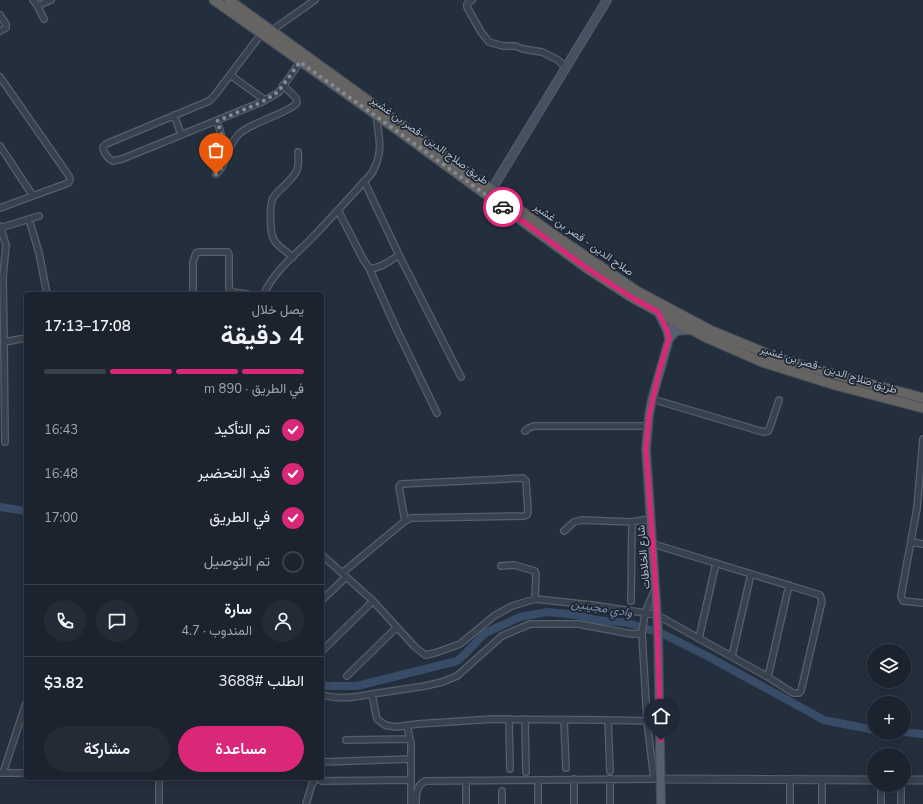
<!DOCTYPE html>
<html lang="ar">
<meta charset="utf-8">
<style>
:root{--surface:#1b232e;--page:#242b36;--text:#f1f3f6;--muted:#a0a4aa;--line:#39404a;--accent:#db2777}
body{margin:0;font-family:"Nunito Sans",Vazirmatn,sans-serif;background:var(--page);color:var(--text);direction:rtl;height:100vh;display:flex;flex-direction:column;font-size:15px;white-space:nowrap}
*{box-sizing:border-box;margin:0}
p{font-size:13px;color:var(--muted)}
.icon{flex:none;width:22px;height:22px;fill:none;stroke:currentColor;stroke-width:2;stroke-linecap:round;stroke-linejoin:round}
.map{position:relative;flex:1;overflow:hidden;direction:ltr}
.panel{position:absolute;left:24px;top:292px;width:300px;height:488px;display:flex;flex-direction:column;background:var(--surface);border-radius:4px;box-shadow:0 2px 10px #0003,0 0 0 1px var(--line);direction:rtl}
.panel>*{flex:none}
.fabs{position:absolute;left:867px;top:644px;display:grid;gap:8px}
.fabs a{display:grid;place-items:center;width:44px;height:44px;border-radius:50%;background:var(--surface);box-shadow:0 2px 10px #0003,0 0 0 1px var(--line);font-size:20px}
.pin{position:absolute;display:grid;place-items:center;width:34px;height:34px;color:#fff;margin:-41px -17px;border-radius:50% 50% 50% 0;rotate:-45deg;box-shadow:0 0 4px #0007}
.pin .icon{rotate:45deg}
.courier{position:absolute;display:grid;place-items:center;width:40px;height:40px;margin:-20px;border:3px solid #db2777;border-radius:50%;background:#fff;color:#222;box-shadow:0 1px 5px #0007}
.summary em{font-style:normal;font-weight:600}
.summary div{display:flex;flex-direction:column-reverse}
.summary{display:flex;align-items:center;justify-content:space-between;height:68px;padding:0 20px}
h1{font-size:26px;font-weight:600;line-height:30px}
.bar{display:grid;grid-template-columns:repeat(4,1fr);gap:6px 4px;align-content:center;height:48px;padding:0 20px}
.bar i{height:5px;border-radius:3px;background:var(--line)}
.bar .active{background:var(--accent)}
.bar p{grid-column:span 4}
.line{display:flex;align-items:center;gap:10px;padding:0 20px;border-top:1px solid var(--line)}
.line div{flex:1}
.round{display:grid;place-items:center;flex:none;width:42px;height:42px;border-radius:21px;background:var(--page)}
ol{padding:0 20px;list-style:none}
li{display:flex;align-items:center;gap:12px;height:44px}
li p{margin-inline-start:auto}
li .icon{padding:4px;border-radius:50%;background:var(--accent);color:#fff;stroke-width:4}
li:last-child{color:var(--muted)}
li i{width:22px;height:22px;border:2px solid var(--line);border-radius:50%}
.button{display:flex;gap:8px;margin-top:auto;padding:8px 20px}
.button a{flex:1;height:46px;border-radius:24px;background:var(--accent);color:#fff;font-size:16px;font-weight:600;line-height:46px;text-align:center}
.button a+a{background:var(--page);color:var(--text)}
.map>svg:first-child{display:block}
</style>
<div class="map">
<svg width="923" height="804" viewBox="0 0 923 804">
<rect width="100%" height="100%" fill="#242f3e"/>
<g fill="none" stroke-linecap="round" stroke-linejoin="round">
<path stroke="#394c67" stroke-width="8" d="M 0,507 L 26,511
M 322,684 L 327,686 L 357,686 L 457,661 L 464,655 L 485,633 L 520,617 L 547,612 L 577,615 L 597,620 L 628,623 L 663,634 L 709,657 L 824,720 L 874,730
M 904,732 L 923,734"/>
<defs>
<path id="minor" d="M 33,0 L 37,5 L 39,5 L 51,0
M 472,0 L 467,4 L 467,7 L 481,32 L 489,42 L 503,46 L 515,46 L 523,49 L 542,52 L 558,60 L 566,68
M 37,5 L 44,19
M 0,15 L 6,24 L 6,28 L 0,31
M 271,31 L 315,0
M 261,34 L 215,95 L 209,101 L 106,144 L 103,147 C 103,152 108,159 113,161 L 122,159 L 262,102 L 279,92 L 300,62
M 230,75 L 265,100
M 0,77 L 69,176 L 70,180 L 68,183 L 0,208
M 174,115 L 181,134
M 0,146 L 33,196
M 225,156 C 229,149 233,140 239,134 C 252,122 278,117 295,105 L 297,103 L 296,98 L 283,85
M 216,174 C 233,159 222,139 217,121
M 364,181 L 399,255 L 461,377
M 338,210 L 363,259 L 369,268 C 379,270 391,260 399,255
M 29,219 L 39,253 L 47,294
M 0,226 L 6,245 L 3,277 L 4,342 L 26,338
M 0,228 L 39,216
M 293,257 C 287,252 278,247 274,240 C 270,233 269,206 273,198 C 275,194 278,192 281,189 C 295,175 300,173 298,152
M 369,268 L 396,328 L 437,413
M 193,294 L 193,262 L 196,253 L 200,252 L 228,252 L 229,255 L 229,288 L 232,292 L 247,294
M 264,294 C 274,271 294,256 312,238 C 332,217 352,195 372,173 C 384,151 379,138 376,115
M 4,342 L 5,442
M 652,399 L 763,432 L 768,431 L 770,427 L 779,400
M 525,431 L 529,428 L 534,426 L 648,426
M 923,439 L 917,508 L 901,596 L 903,601 L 923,603
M 564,531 L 574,522 L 581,520 L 632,522 L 650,519
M 911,542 L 923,544
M 322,555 L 373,601 L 415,647 L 425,655 L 435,653 L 460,644 L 494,616 L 512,606 L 535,599 L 592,605 L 645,613 L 655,589
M 501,566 L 514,565 L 535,571 L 536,575 L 535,599
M 342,573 L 405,521 L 411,518 L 524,516 L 527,515 L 528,511 L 526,481 L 523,478 L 401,484 L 399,487 L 405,521
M 322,600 L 346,577
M 631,601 L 632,522
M 642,633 L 647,721
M 699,638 L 716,563
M 322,651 L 373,601
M 732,656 L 751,574
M 347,676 L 397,627
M 768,677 L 789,585
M 372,694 L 425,686 L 442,682 L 457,676 L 502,636 L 530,624 L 578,624 L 632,634 L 642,633 L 645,613 L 657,615 L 768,677 L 793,693 L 799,693 L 801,691 L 822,601 L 820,595 L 653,544
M 322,695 C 340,700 355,697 372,694 L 377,719 L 385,725 L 396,727 L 417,724 L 493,719 L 608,720 L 647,721 L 654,779
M 509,719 L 510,769
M 525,719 L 526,772
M 564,720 L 566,768
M 608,720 L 610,771
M 407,726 L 411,743 L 411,804
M 346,740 L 410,739
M 322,762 L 411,759
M 0,773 L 26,773
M 3,773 L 26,703
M 320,778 L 321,781 L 411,780
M 574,779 L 574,804
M 610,779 L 610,804
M 901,785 L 901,804
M 159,804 L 159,778
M 306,804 L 312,784 L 316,778
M 416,804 C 416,795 416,786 425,781 L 656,779
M 466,804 L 466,781
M 502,804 L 502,791
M 538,804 L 538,780
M 790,804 L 790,779
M 822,804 L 822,780
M 881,804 L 881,785"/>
<path id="tertiary" d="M 661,779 L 874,780
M 904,780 L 923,780"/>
<path id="secondary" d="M 492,189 L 607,0"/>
<path id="primary" d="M 658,312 L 667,330 L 669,338
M 670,338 L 676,331 L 691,330
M 661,804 L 658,630 L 646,449 L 649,416 L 652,399 L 676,315"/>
<path id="trunk" d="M 214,0 L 388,123 L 588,269 L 631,297 L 707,338 L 762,362 L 835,385 L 923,408
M 229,0 L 550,232 L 637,291 L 710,330 L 775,357 L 836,375 L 923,398"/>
</defs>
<use href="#minor" stroke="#565f6c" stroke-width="8"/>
<use href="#tertiary" stroke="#565f6c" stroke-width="9"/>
<use href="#secondary" stroke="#565f6c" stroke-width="10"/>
<use href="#primary" stroke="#414a57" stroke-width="10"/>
<use href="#trunk" stroke="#434c59" stroke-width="11"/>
<use href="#minor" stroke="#38414e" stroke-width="5.5"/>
<use href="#tertiary" stroke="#38414e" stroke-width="7"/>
<use href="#secondary" stroke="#465061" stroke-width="8"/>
<use href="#primary" stroke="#56606e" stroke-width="8"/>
<use href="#trunk" stroke="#656462" stroke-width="9"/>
</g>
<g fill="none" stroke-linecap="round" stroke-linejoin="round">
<path stroke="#828b98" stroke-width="4" stroke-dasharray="0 7.2" d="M 216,174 C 233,159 223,139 217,121 L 262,102 L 278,92 L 300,62 L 503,207"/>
<path stroke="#db2777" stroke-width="5" d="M 503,207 L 588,269 L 631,297 L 658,312 L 667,330 L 669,338 L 659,372 L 649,416 L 646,449 L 656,591 L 661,740"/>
</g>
<g text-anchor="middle" stroke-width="3.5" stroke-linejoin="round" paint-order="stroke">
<g font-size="11" fill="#b4bcc9" stroke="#1d2633">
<text transform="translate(430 140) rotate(36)" y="4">طريق صلاح الدين -قصر بن غشير</text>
<text transform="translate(584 239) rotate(35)" y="4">صلاح الدين - قصر بن غشير</text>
<text transform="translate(829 369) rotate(17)" y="4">طريق صلاح الدين -قصر بن غشير</text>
<text transform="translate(643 557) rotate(-95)" y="4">شارع الخلاطات</text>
</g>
<g font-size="12" font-style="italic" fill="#7c92b1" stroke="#1d2633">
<text transform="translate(602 608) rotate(9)" y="4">وادي مجينين</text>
</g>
</g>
</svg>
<div class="fabs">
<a><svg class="icon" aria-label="layers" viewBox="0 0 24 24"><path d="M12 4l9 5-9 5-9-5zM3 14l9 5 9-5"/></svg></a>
<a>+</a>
<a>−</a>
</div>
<div class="pin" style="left:216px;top:174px;background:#ea580c"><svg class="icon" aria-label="bag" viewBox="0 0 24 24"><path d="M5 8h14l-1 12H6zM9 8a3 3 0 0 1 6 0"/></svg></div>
<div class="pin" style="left:661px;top:740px;background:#1f2937"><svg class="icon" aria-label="home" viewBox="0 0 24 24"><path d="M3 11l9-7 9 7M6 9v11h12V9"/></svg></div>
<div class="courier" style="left:503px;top:207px"><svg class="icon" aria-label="car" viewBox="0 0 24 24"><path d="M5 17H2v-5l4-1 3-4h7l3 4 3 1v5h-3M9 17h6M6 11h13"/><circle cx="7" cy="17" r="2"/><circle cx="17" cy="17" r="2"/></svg></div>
<section class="panel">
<div class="summary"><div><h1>4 دقيقة</h1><p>يصل خلال</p></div><em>17:08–17:13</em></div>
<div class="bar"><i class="active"></i><i class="active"></i><i class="active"></i><i></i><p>في الطريق · 890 m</p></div>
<ol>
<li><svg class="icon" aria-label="check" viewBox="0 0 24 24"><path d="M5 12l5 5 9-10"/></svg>تم التأكيد<p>16:43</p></li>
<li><svg class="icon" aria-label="check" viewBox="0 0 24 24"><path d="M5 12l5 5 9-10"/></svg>قيد التحضير<p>16:48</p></li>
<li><svg class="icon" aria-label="check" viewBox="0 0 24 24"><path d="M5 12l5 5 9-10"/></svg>في الطريق<p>17:00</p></li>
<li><i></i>تم التوصيل</li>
</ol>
<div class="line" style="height:72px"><a class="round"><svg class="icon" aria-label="person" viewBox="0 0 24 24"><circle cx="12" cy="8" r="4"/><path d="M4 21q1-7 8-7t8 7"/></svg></a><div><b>سارة</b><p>المندوب · 4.7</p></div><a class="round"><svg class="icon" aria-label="chat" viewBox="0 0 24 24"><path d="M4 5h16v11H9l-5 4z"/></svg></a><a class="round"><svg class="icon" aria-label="phone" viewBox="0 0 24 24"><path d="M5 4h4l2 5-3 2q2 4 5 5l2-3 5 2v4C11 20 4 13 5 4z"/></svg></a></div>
<div class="line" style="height:52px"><div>الطلب #3688</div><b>$3.82</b></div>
<div class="button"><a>مساعدة</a><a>مشاركة</a></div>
</section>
</div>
